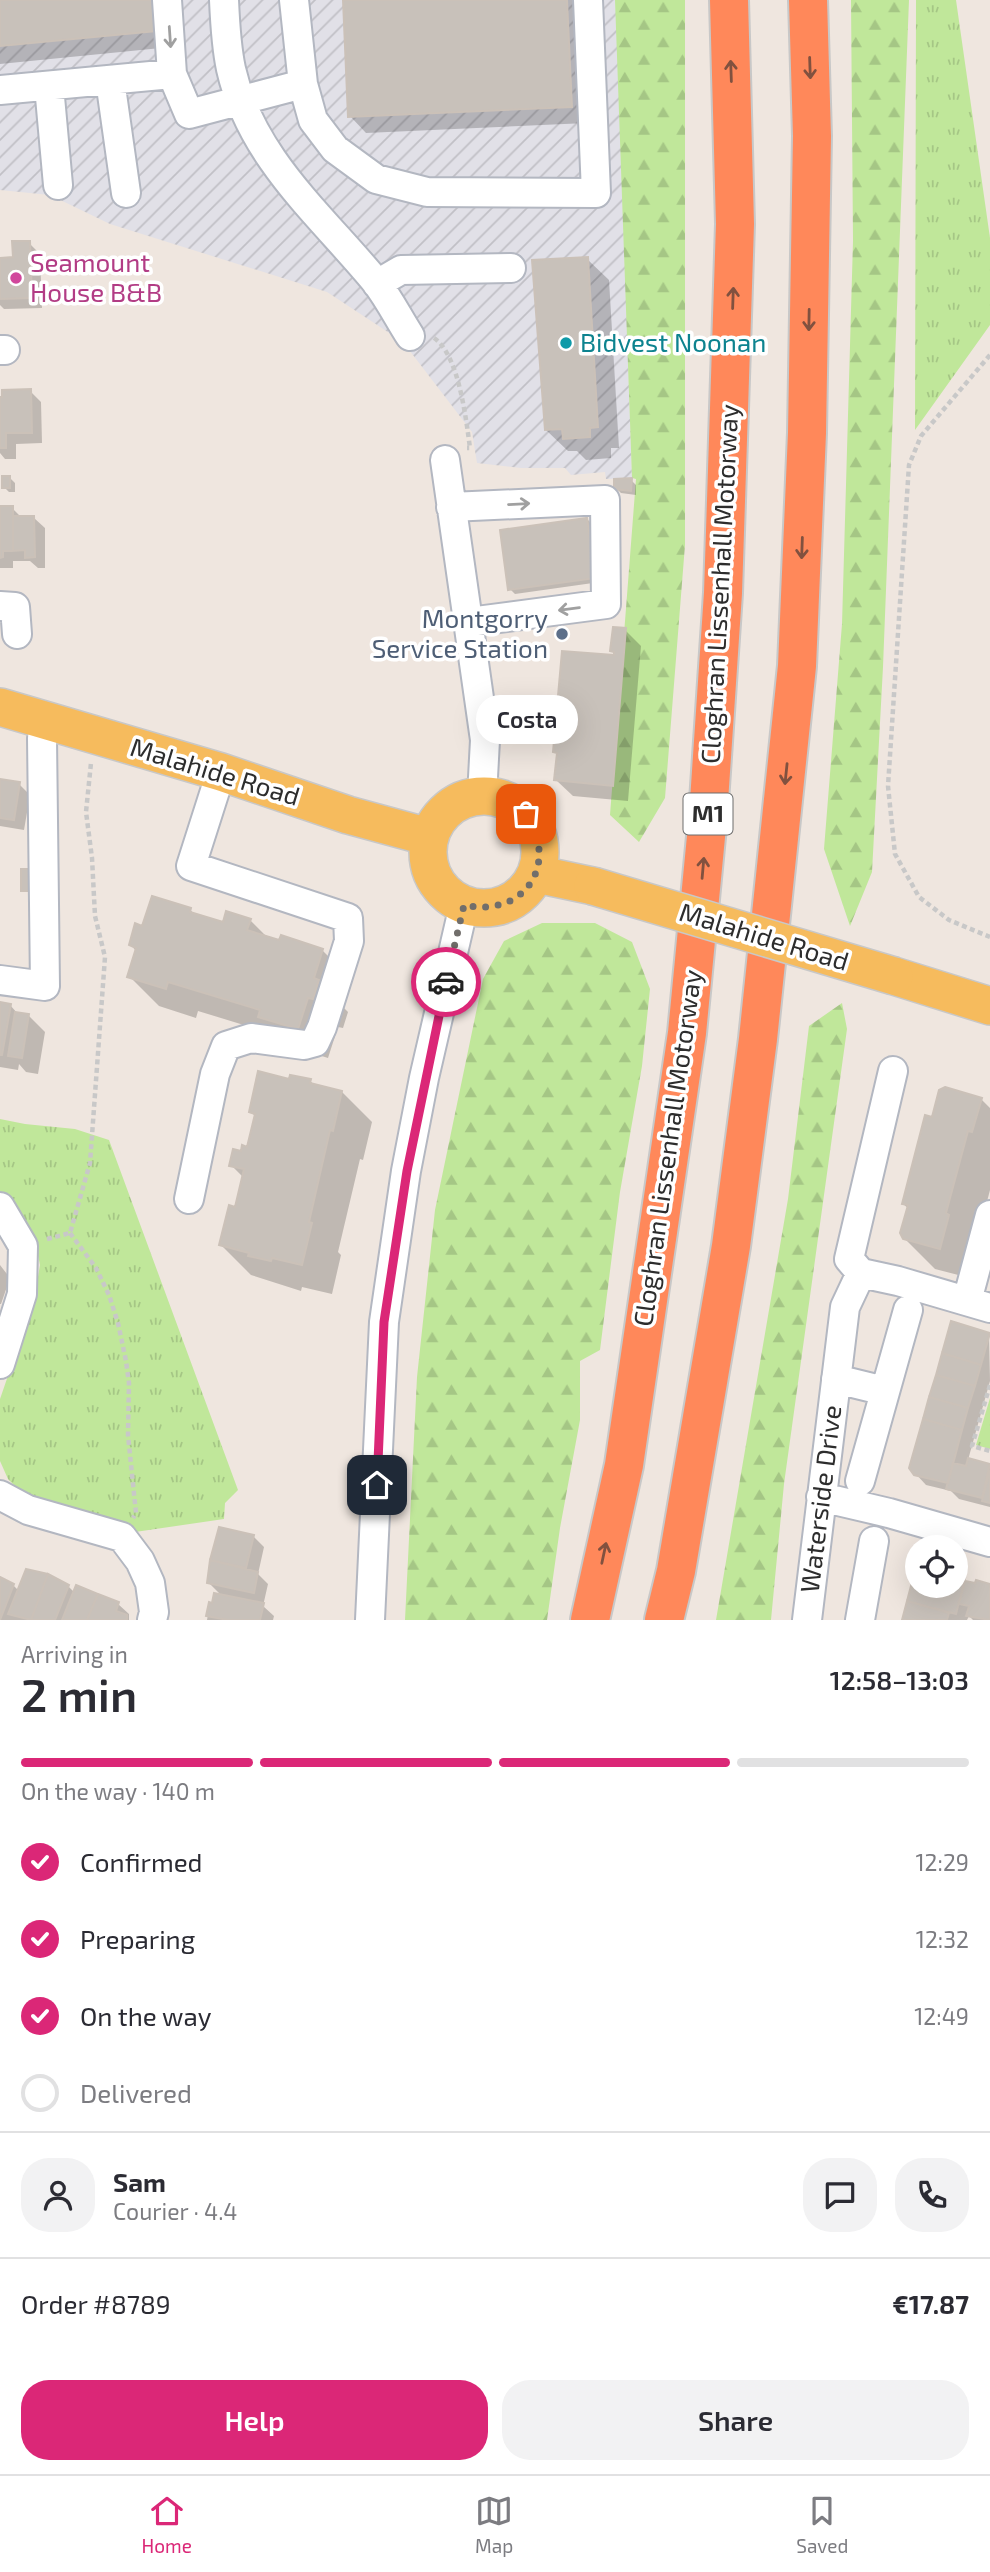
<!DOCTYPE html>
<meta charset="utf-8">
<style>
:root{--surface:#fff;--page:#f2f2f3;--text:#2b2b33;--muted:#7c7c81;--line:#e1e1e2;--accent:#db2777}
body{margin:0;font-family:"Exo 2",sans-serif;background:var(--page);color:var(--text);height:100vh;display:flex;flex-direction:column;font-size:26px;white-space:nowrap}
*{box-sizing:border-box;margin:0}
p{font-size:23px;color:var(--muted)}
.icon{flex:none;width:38px;height:38px;fill:none;stroke:currentColor;stroke-width:2;stroke-linecap:round;stroke-linejoin:round}
.map{position:relative;height:1620px;overflow:hidden}
.panel{display:flex;flex-direction:column;background:var(--surface);flex:1}
.panel>*{flex:none}
.buttons{position:absolute;left:905px;top:1535px;display:grid;gap:14px}
.buttons a{display:grid;place-items:center;width:63px;height:63px;border-radius:50%;background:var(--surface);box-shadow:0 7px 28px #0002;font-size:35px}
.pin{position:absolute;display:grid;place-items:center;width:60px;height:60px;color:#fff;margin:-30px;border-radius:14px;box-shadow:0 4px 10px #0006}
.courier{position:absolute;display:grid;place-items:center;width:70px;height:70px;margin:-35px;border:5px solid #db2777;border-radius:50%;background:#fff;color:#222;box-shadow:0 2px 9px #0007}
.bubble{position:absolute;height:49px;border-radius:24px;background:var(--surface);box-shadow:0 7px 28px #0002;font-size:23px;font-weight:600;line-height:49px;text-align:center}
.headline em{font-style:normal;font-weight:600}
.headline div{display:flex;flex-direction:column-reverse}
.headline{display:flex;align-items:center;justify-content:space-between;height:119px;padding:0 21px}
h1{font-size:46px;font-weight:600;line-height:52px}
.bar{display:grid;grid-template-columns:repeat(4,1fr);gap:10px 7px;align-content:center;height:84px;padding:0 21px}
.bar i{height:9px;border-radius:5px;background:var(--line)}
.bar .current{background:var(--accent)}
.bar p{grid-column:span 4}
.line{display:flex;align-items:center;gap:18px;padding:0 21px;border-top:2px solid var(--line)}
.line div{flex:1}
.round{display:grid;place-items:center;flex:none;width:74px;height:74px;border-radius:28px;background:var(--page)}
ol{padding:0 21px;list-style:none}
li{display:flex;align-items:center;gap:21px;height:77px}
li p{margin-inline-start:auto}
li .icon{padding:7px;border-radius:50%;background:var(--accent);color:#fff;stroke-width:4}
li:last-child{color:var(--muted)}
li i{width:38px;height:38px;border:4px solid var(--line);border-radius:50%}
.action{display:flex;gap:14px;margin-top:auto;padding:14px 21px}
.action a{flex:1;height:80px;border-radius:28px;background:var(--accent);color:#fff;font-size:28px;font-weight:600;line-height:80px;text-align:center}
.action a+a{background:var(--page);color:var(--text)}
.dock{display:flex;justify-content:space-around;align-items:center;height:98px;border-top:2px solid var(--line);background:var(--surface);font-size:19px;color:var(--muted)}
.dock a{display:grid;justify-items:center;gap:4px}
.dock .current{color:var(--accent)}
.map>svg:first-child{display:block}
</style>
<div class="map">
<svg width="990" height="1620" viewBox="0 0 990 1620">
<defs>
<pattern id="industrial-furrows" width="10" height="10" patternUnits="userSpaceOnUse" patternTransform="scale(1.75)"><rect width="10" height="10" fill="#e1e0e7"/><path d="M-1 1l2-2M0 10L10 0M9 11l2-2" fill="none" stroke="#c1c0c6"/></pattern>
<pattern id="grass-tufts" width="24" height="20" patternUnits="userSpaceOnUse" patternTransform="scale(1.75)"><rect width="24" height="20" fill="#c0e79a"/><path d="M3 7l-1-3M5 7V3M7 7l1-3M15 17l-1-3M17 17v-4M19 17l1-3" fill="none" stroke="#a5c685"/></pattern>
<pattern id="forest-firs" width="22" height="20" patternUnits="userSpaceOnUse" patternTransform="scale(1.75)"><rect width="22" height="20" fill="#c0e79a"/><path d="M5 1l3.5 6h-7zM16 11l3.5 6h-7z" fill="#a5c685"/></pattern>
</defs>
<rect width="100%" height="100%" fill="#efe6df"/>
<path fill="url(#industrial-furrows)" d="M 0,0 L 616,0 L 632,478 L 606,479 L 605,472 L 571,475 L 565,468 L 521,468 L 477,463 L 472,432 L 403,342 L 327,292 L 110,224 L 50,195 L 0,190 Z"/>
<path fill="url(#grass-tufts)" d="M 916,0 L 956,0 L 990,238 L 990,325 L 915,430 Z
M 0,1119 L 25,1124 L 75,1129 L 109,1140 L 238,1490 L 225,1503 L 224,1519 L 135,1532 L 86,1512 L 34,1497 L 19,1490 L 8,1479 L 0,1461 L 0,1399 L 34,1300 L 40,1265 L 34,1235 L 19,1210 L 0,1191 Z
M 990,1398 L 990,1449 L 976,1445 Z"/>
<path fill="url(#forest-firs)" d="M 615,0 L 685,0 L 685,545 L 665,798 L 639,842 L 610,815 L 636,479 L 632,478 Z
M 851,0 L 909,0 L 883,667 L 872,872 L 850,926 L 824,849 L 842,624 L 853,241 Z
M 542,923 L 595,923 L 632,942 L 650,989 L 642,1066 L 620,1192 L 600,1350 L 580,1361 L 580,1420 L 560,1528 L 547,1620 L 405,1620 L 417,1377 L 435,1210 L 483,979 L 504,941 Z
M 842,1003 L 847,1029 L 784,1484 L 771,1620 L 716,1620 L 788,1199 L 809,1026 Z"/>
<path fill="#0003" d="M 0,0 L 167,0 L 171,47 L 0,64 Z
M 345,0 L 582,0 L 587,123 L 366,133 L 350,116 Z
M 29,243 L 40,254 L 42,308 L 4,309 L 0,305 L 0,260 L 15,259 Z
M 587,259 L 609,280 L 619,448 L 611,448 L 611,458 L 586,460 L 577,451 L 568,451 L 546,430 Z
M 30,391 L 41,402 L 42,443 L 16,444 L 16,459 L 5,459 L 0,453 L 0,399 Z
M 10,478 L 15,483 L 15,492 L 9,492 L 4,487 Z
M 631,480 L 636,485 L 636,495 L 621,493 L 616,488 Z
M 12,508 L 22,518 L 34,518 L 45,528 L 45,568 L 38,568 L 30,561 L 13,561 L 13,568 L 0,568 L 0,509 Z
M 587,519 L 592,524 L 600,582 L 515,594 L 510,589 Z
M 625,630 L 641,646 L 628,801 L 573,796 L 556,780 L 559,755 L 555,752 L 615,657 L 612,650 Z
M 0,781 L 19,784 L 30,795 L 24,830 L 0,826 Z
M 190,910 L 196,915 L 224,924 L 250,920 L 267,937 L 322,950 L 352,980 L 344,1008 L 348,1012 L 343,1028 L 338,1027 L 328,1058 L 290,1046 L 280,1036 L 198,1011 L 196,1018 L 159,1006 L 129,976 L 136,951 L 131,945 L 144,928 Z
M 0,1004 L 10,1005 L 18,1014 L 28,1015 L 45,1032 L 38,1074 L 26,1072 L 19,1064 L 18,1070 L 0,1067 Z
M 290,1081 L 310,1081 L 316,1086 L 342,1092 L 372,1122 L 363,1160 L 360,1159 L 338,1252 L 341,1255 L 332,1294 L 302,1287 L 301,1291 L 251,1275 L 221,1245 L 237,1209 L 244,1178 L 231,1165 L 249,1149 L 256,1117 L 251,1112 Z
M 981,1099 L 990,1108 L 990,1190 L 976,1244 L 970,1278 L 935,1269 L 904,1238 L 909,1209 L 903,1204 L 933,1119 Z
M 0,1265 L 10,1278 L 1,1304 L 0,1304 Z
M 989,1334 L 990,1381 L 968,1460 L 990,1466 L 990,1507 L 959,1499 L 951,1491 L 926,1485 L 915,1473 Z
M 253,1536 L 264,1547 L 258,1574 L 268,1584 L 263,1606 L 274,1616 L 273,1620 L 207,1620 L 210,1604 L 223,1597 L 209,1583 L 208,1573 L 214,1550 Z
M 917,1570 L 917,1586 L 956,1586 L 956,1578 L 968,1584 L 990,1586 L 990,1620 L 973,1620 L 969,1616 L 967,1620 L 904,1620 Z
M 0,1579 L 13,1585 L 19,1591 L 68,1586 L 75,1593 L 118,1604 L 129,1614 L 129,1620 L 0,1620 Z"/>
<path fill="#c8c1ba" stroke="#cbc1b8" stroke-width="2" d="M 0,0 L 153,0 L 156,31 L 0,46 Z
M 343,0 L 567,0 L 572,107 L 348,117 Z
M 12,241 L 30,241 L 32,298 L 0,299 L 0,258 L 13,257 Z
M 588,257 L 598,427 L 590,428 L 590,437 L 563,439 L 562,429 L 545,430 L 532,260 Z
M 31,389 L 32,433 L 6,433 L 6,448 L 0,448 L 0,397 L 2,397 L 2,390 Z
M 2,476 L 10,476 L 10,488 L 2,488 Z
M 632,478 L 631,491 L 614,489 L 614,479 Z
M 0,506 L 13,506 L 13,551 L 3,551 L 3,557 L 0,558 Z
M 13,516 L 34,516 L 35,557 L 25,558 L 25,550 L 13,551 Z
M 587,518 L 596,578 L 508,590 L 500,530 Z
M 613,627 L 626,628 L 613,786 L 554,780 L 557,753 L 553,752 L 562,651 L 614,655 L 614,652 L 610,651 Z
M 0,779 L 20,782 L 14,820 L 0,818 Z
M 21,869 L 32,869 L 33,891 L 21,891 Z
M 152,896 L 191,908 L 190,912 L 223,922 L 226,911 L 251,919 L 247,930 L 279,940 L 281,935 L 323,949 L 314,978 L 319,980 L 313,999 L 308,998 L 298,1029 L 258,1017 L 260,1010 L 168,982 L 166,989 L 127,977 L 136,948 L 129,945 L 135,923 L 142,926 Z
M 0,1002 L 11,1004 L 2,1055 L 0,1055 Z
M 15,1012 L 29,1014 L 22,1058 L 8,1056 Z
M 258,1071 L 289,1079 L 290,1075 L 311,1079 L 310,1083 L 342,1091 L 333,1131 L 330,1130 L 309,1222 L 312,1223 L 302,1265 L 272,1258 L 271,1261 L 248,1256 L 249,1253 L 219,1245 L 229,1205 L 235,1207 L 244,1169 L 229,1166 L 233,1149 L 241,1151 L 242,1145 L 247,1147 L 255,1114 L 249,1112 Z
M 945,1087 L 982,1098 L 972,1132 L 968,1131 L 946,1213 L 949,1215 L 940,1249 L 903,1239 L 900,1233 L 908,1205 L 902,1204 L 925,1115 L 932,1117 L 939,1090 Z
M 951,1321 L 990,1333 L 981,1365 L 942,1353 Z
M 942,1353 L 981,1365 L 975,1386 L 936,1375 Z
M 936,1375 L 975,1386 L 968,1408 L 929,1397 Z
M 929,1397 L 968,1408 L 962,1430 L 923,1419 Z
M 923,1419 L 962,1430 L 948,1483 L 914,1475 L 909,1468 Z
M 968,1458 L 990,1464 L 982,1498 L 946,1489 L 953,1463 L 966,1466 Z
M 990,1470 L 990,1503 L 982,1501 Z
M 219,1527 L 254,1535 L 246,1568 L 210,1560 Z
M 210,1560 L 258,1572 L 254,1593 L 207,1583 Z
M 917,1563 L 917,1586 L 956,1586 L 956,1576 L 965,1578 L 956,1614 L 907,1601 Z
M 26,1569 L 48,1574 L 31,1620 L 8,1614 Z
M 48,1574 L 69,1585 L 55,1620 L 31,1620 Z
M 0,1577 L 14,1584 L 0,1620 Z
M 976,1580 L 990,1584 L 990,1620 L 966,1616 L 969,1606 L 959,1604 L 965,1581 L 975,1583 Z
M 76,1585 L 98,1594 L 87,1620 L 62,1620 Z
M 214,1593 L 264,1603 L 260,1620 L 228,1620 L 206,1616 L 209,1602 L 212,1603 Z
M 98,1594 L 119,1602 L 116,1611 L 127,1615 L 127,1620 L 87,1620 Z
M 907,1601 L 949,1613 L 947,1620 L 902,1620 Z"/>
<g fill="none" stroke-linecap="round" stroke-linejoin="round">
<defs>
<path id="minor" d="M 167,0 L 172,74 L 189,114 L 303,84
M 224,0 C 225,23 226,46 231,69 C 251,158 321,215 376,282 C 389,299 399,319 410,336
M 294,0 L 303,84 L 313,120 L 335,149 L 376,179 L 427,192 L 596,193 L 588,0
M 110,80 L 126,193
M 49,86 L 58,185
M 0,90 L 172,74
M 377,284 L 401,270 L 511,268
M 0,350 L 5,350
M 445,460 L 485,740 L 482,796
M 451,507 L 605,500 L 606,604 L 469,622
M 0,606 L 15,607 L 17,634
M 0,980 L 45,986 L 42,738 L 50,722
M 893,1071 L 849,1259 L 861,1273 L 898,1281 L 990,1308
M 189,1199 L 215,1074 L 226,1046 L 251,1038 L 304,1045 L 315,1042 L 322,1027 L 349,941 L 348,918 L 191,866 L 221,772
M 0,1207 L 23,1246 L 22,1294 L 0,1364
M 967,1301 L 990,1215
M 836,1379 L 885,1391
M 860,1481 L 908,1310
M 0,1495 L 28,1510 L 122,1537 L 140,1561 L 150,1583 L 154,1612 L 152,1620
M 821,1497 L 889,1513 L 990,1542
M 370,1620 L 384,1322 L 406,1171 L 424,1078 L 464,905
M 807,1620 L 845,1307 L 861,1273
M 860,1620 L 874,1541"/>
<path id="major" d="M 0,707 L 221,772 L 348,815 L 429,837
M428 852a56 56 0 1 1 112 0a56 56 0 1 1-112 0Z
M 536,874 L 593,886
M 894,976 L 990,1006"/>
<path id="highway" d="M 590,1620 L 624,1465 L 687,1033 L 708,816 L 723,593 L 735,224 L 729,0
M 664,1620 L 676,1571 L 731,1246 L 758,1039 L 797,666 L 807,433 L 812,136 L 808,0"/>
</defs>
<use href="#minor" stroke="#b3b7c1" stroke-width="32"/>
<use href="#major" stroke="#c8c8c8" stroke-width="40"/>
<use href="#highway" stroke="#c8c8c8" stroke-width="42"/>
<path stroke="#c8c8c8" stroke-width="4.5" stroke-dasharray="5 3.5" stroke-linecap="butt" d="M 434,338 C 459,355 466,419 470,448 L 467,448
M 990,355 L 921,436 L 909,465 L 888,786 L 895,854 L 919,897 L 949,920 L 990,937
M 70,1233 L 96,1268 L 109,1295 L 118,1323 L 126,1361 L 129,1383 L 128,1435 L 136,1513 L 133,1518
M 47,1239 L 70,1233 L 90,1163 L 105,957 L 95,916 L 92,858 L 86,812 L 91,763
M 990,1385 L 972,1446 L 990,1451"/>
<use href="#minor" stroke="#fff" stroke-width="28"/>
<use href="#major" stroke="#f6bb5d" stroke-width="37"/>
<use href="#highway" stroke="#ff885a" stroke-width="38"/>
<defs>
<path id="major-bridge" d="M 593,886 L 894,976"/>
</defs>
<use href="#major-bridge" stroke="#c8c8c8" stroke-width="40" stroke-linecap="butt"/>
<use href="#major-bridge" stroke="#f6bb5d" stroke-width="37"/>
</g>
<defs><path id="oneway-shaft" d="M-6 0H5M1.5-3L5.5 0L1.5 3" fill="none" stroke-width="1.6" stroke-linecap="round" stroke-linejoin="round" transform="scale(1.75)"/></defs>
<g stroke="#a0a0a0">
<use href="#oneway-shaft" transform="translate(170 37) rotate(86)"/>
<use href="#oneway-shaft" transform="translate(519 504) rotate(-3)"/>
<use href="#oneway-shaft" transform="translate(569 609) rotate(173)"/>
</g>
<g stroke="#81513f">
<use href="#oneway-shaft" transform="translate(810 68) rotate(88)"/>
<use href="#oneway-shaft" transform="translate(731 71) rotate(-92)"/>
<use href="#oneway-shaft" transform="translate(733 298) rotate(-88)"/>
<use href="#oneway-shaft" transform="translate(809 320) rotate(91)"/>
<use href="#oneway-shaft" transform="translate(802 548) rotate(92)"/>
<use href="#oneway-shaft" transform="translate(786 774) rotate(96)"/>
<use href="#oneway-shaft" transform="translate(703 868) rotate(-85)"/>
<use href="#oneway-shaft" transform="translate(604 1553) rotate(-78)"/>
</g>
<g fill="none" stroke-linecap="round" stroke-linejoin="round">
<path stroke="#716e6b" stroke-width="7" stroke-dasharray="0 12.6" d="M 446,982 L 464,905 C 524,918 560,865 526,814"/>
<path stroke="#db2777" stroke-width="9" d="M 377,1485 L 384,1322 L 407,1171 L 446,982"/>
</g>
<circle fill="#d1479c" stroke="#fff" stroke-width="2.5" cx="16" cy="278" r="7"/>
<circle fill="#0f9aa8" stroke="#fff" stroke-width="2.5" cx="566" cy="343" r="7"/>
<circle fill="#5c6f8a" stroke="#fff" stroke-width="2.5" cx="562" cy="634" r="7"/>
<g text-anchor="middle" stroke-width="7" stroke-linejoin="round" paint-order="stroke">
<rect fill="#fff" stroke="#6c6c6c" stroke-width="2" x="683.5" y="793.5" width="49" height="41" rx="5"/>
<g font-size="24" font-weight="bold" fill="#2d2d2d">
<text x="708" y="822">M1</text>
</g>
<g font-size="26" fill="#b23c85" stroke="#fff" text-anchor="start">
<text x="30" y="272">Seamount<tspan x="30" dy="30">House B&amp;B</tspan></text>
</g>
<g font-size="26" fill="#0d838f" stroke="#fff" text-anchor="start">
<text x="580" y="352">Bidvest Noonan</text>
</g>
<g font-size="26" fill="#2d2d2d" stroke="#fff">
<text transform="translate(720 584) rotate(-87)" y="9">Cloghran Lissenhall Motorway</text>
<text transform="translate(215 772) rotate(17)" y="9">Malahide Road</text>
<text transform="translate(764 937) rotate(17)" y="9">Malahide Road</text>
<text transform="translate(668 1148) rotate(-82)" y="9">Cloghran Lissenhall Motorway</text>
<text transform="translate(821 1499) rotate(-83)" y="9">Waterside Drive</text>
</g>
<g font-size="26" fill="#4e5e75" stroke="#fff" text-anchor="end">
<text x="548" y="628">Montgorry<tspan x="548" dy="30">Service Station</tspan></text>
</g>
</g>
</svg>
<div class="buttons">
<a><svg class="icon" aria-label="locate" viewBox="0 0 24 24"><circle cx="12" cy="12" r="6"/><path d="M12 2v4M12 18v4M2 12h4M18 12h4"/></svg></a>
</div>
<div class="pin" style="left:526px;top:814px;background:#ea580c"><svg class="icon" aria-label="bag" viewBox="0 0 24 24"><path d="M5 8h14l-1 12H6zM9 8a3 3 0 0 1 6 0"/></svg></div>
<div class="pin" style="left:377px;top:1485px;background:#1f2937"><svg class="icon" aria-label="home" viewBox="0 0 24 24"><path d="M3 11l9-7 9 7M6 9v11h12V9"/></svg></div>
<div class="courier" style="left:446px;top:982px"><svg class="icon" aria-label="car" viewBox="0 0 24 24"><path d="M5 17H2v-5l4-1 3-4h7l3 4 3 1v5h-3M9 17h6M6 11h13"/><circle cx="7" cy="17" r="2"/><circle cx="17" cy="17" r="2"/></svg></div>
<div class="bubble" style="left:476px;top:695px;width:102px">Costa</div>
</div>
<section class="panel">
<div class="headline"><div><h1>2 min</h1><p>Arriving in</p></div><em>12:58–13:03</em></div>
<div class="bar"><i class="current"></i><i class="current"></i><i class="current"></i><i></i><p>On the way · 140 m</p></div>
<ol>
<li><svg class="icon" aria-label="check" viewBox="0 0 24 24"><path d="M5 12l5 5 9-10"/></svg>Confirmed<p>12:29</p></li>
<li><svg class="icon" aria-label="check" viewBox="0 0 24 24"><path d="M5 12l5 5 9-10"/></svg>Preparing<p>12:32</p></li>
<li><svg class="icon" aria-label="check" viewBox="0 0 24 24"><path d="M5 12l5 5 9-10"/></svg>On the way<p>12:49</p></li>
<li><i></i>Delivered</li>
</ol>
<div class="line" style="height:126px"><a class="round"><svg class="icon" aria-label="person" viewBox="0 0 24 24"><circle cx="12" cy="8" r="4"/><path d="M4 21q1-7 8-7t8 7"/></svg></a><div><b>Sam</b><p>Courier · 4.4</p></div><a class="round"><svg class="icon" aria-label="chat" viewBox="0 0 24 24"><path d="M4 5h16v11H9l-5 4z"/></svg></a><a class="round"><svg class="icon" aria-label="phone" viewBox="0 0 24 24"><path d="M5 4h4l2 5-3 2q2 4 5 5l2-3 5 2v4C11 20 4 13 5 4z"/></svg></a></div>
<div class="line" style="height:91px"><div>Order #8789</div><b>€17.87</b></div>
<div class="action"><a>Help</a><a>Share</a></div>
</section>
<nav class="dock">
<a class="current"><svg class="icon" aria-label="home" viewBox="0 0 24 24"><path d="M3 11l9-7 9 7M6 9v11h12V9"/></svg>Home</a>
<a><svg class="icon" aria-label="map" viewBox="0 0 24 24"><path d="M3 6l6-2 6 2 6-2v14l-6 2-6-2-6 2zM9 4v14M15 6v14"/></svg>Map</a>
<a><svg class="icon" aria-label="saved" viewBox="0 0 24 24"><path d="M7 4h10v16l-5-4-5 4z"/></svg>Saved</a>
</nav>
